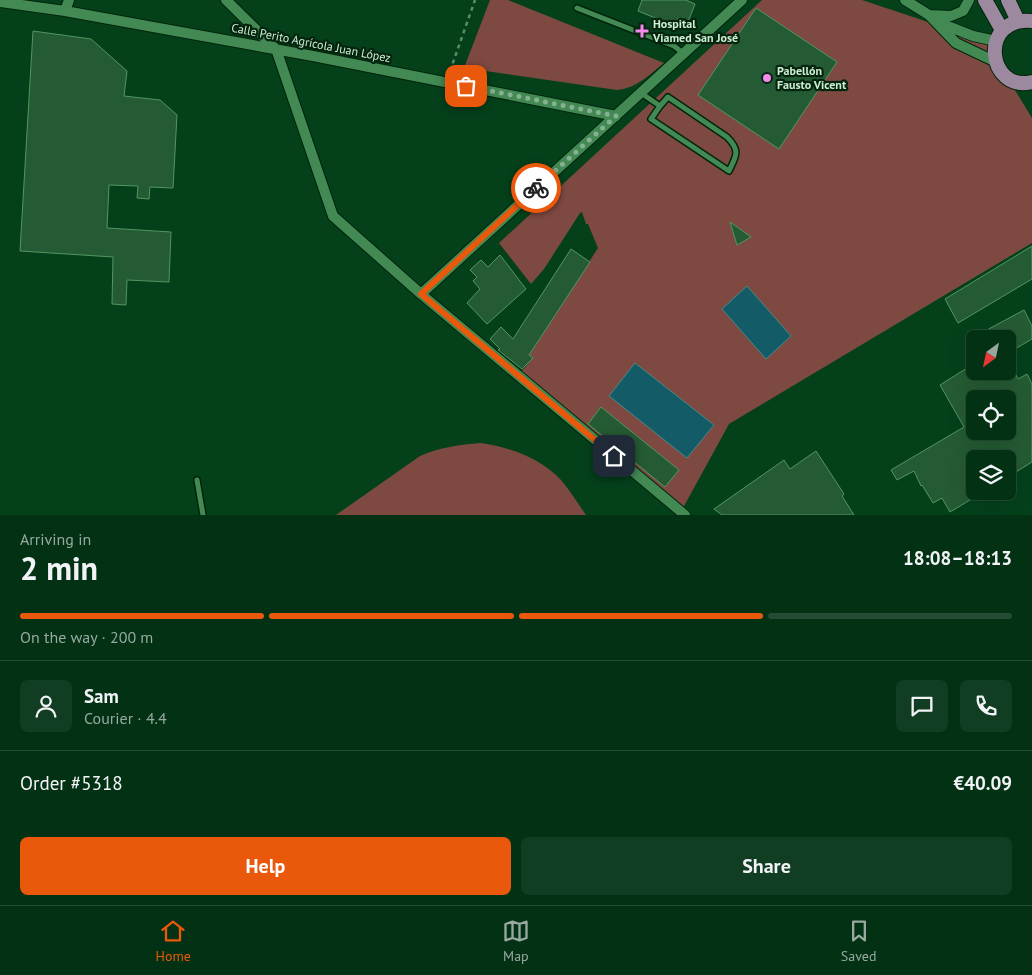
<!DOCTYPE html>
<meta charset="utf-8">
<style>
:root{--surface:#033114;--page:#113d22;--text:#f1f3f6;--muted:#97a9a0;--line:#244c34;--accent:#ea580c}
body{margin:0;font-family:"PT Sans",sans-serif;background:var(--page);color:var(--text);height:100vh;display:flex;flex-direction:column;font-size:19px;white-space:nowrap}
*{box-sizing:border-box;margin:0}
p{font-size:16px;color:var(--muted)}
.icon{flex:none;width:28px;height:28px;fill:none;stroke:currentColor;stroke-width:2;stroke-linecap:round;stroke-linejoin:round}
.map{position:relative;height:515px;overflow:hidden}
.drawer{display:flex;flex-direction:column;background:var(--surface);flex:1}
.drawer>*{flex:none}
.needle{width:32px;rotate:213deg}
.controls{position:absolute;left:966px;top:330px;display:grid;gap:10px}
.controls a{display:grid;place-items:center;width:50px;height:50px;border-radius:8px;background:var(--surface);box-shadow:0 5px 20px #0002,0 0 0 1px var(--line);font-size:25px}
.pin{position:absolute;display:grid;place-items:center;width:42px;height:42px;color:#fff;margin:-21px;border-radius:10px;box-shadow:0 2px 8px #0006}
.courier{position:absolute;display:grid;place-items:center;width:50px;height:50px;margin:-25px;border:4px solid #ea580c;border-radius:50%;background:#fff;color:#222;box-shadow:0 1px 6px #0007}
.summary em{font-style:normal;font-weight:800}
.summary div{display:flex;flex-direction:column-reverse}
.summary{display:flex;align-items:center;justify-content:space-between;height:85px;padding:0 20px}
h1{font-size:32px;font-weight:800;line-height:38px}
.bar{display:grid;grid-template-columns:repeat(4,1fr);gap:8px 5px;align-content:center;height:60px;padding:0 20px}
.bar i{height:6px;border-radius:4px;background:var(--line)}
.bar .current{background:var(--accent)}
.bar p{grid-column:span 4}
.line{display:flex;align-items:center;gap:12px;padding:0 20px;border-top:1px solid var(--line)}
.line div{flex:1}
.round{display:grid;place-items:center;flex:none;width:52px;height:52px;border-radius:8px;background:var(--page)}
.primary-button{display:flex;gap:10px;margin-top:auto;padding:10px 20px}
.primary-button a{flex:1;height:58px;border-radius:8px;background:var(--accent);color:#fff;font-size:20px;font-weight:800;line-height:58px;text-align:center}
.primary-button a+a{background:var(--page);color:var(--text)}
.menu{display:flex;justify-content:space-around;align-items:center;height:70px;border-top:1px solid var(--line);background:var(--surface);font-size:14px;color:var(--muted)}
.menu a{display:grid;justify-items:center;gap:2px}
.menu .current{color:var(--accent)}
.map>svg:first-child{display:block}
</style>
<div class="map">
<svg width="1032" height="515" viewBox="0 0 1032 515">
<rect width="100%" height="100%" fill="#04411b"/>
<path fill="#7e4941" d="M 490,0 L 508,0 L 664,63 C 649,75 637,88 617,90 L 464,68 Z
M 762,0 L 862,0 L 985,41 L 1032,118 L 1032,243 L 729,424 L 683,508 L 662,489 L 520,373 L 532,359 L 529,355 L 598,248 L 588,224 L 586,224 L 582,212 L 580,213 L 544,269 L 531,284 L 499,243 Z
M 481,443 C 511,448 539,457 561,480 C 570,490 578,504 586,515 L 336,515 L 420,456 C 440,447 459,445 481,443 Z"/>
<path fill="#135c67" stroke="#4a8887" d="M 747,286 L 791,336 L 766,359 L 722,309 Z
M 635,363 L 714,425 L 687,458 L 609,396 Z"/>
<path fill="#255b34" stroke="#509761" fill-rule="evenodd" d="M 642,0 L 686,0 L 695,4 L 688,22 L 678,18 L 675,26 L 638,11 Z
M 756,8 L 837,62 L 779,149 L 698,95 Z
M 33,31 L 91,39 L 127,71 L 124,96 L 160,100 L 177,115 L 173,188 L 150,187 L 149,199 L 137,198 L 138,186 L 109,185 L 107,228 L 171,232 L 169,282 L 127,280 L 126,305 L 112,304 L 113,257 L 20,251 Z
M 730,222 L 751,237 L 737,245 Z
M 1032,246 L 1032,279 L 958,323 L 945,299 Z
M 571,249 L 590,262 L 529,355 L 533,358 L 522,369 L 498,350 L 500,349 L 490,339 L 501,327 L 513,339 Z
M 500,255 L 526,289 L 487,324 L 467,303 L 480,289 L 473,281 L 477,277 L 470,270 L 481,260 L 488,267 Z
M 1024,310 L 1032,326 L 1032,339 L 1008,353 L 1008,342 L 1012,339 L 970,339 Z
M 975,363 L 975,371 L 1014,371 L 1018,379 L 1027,374 L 1032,384 L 1032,462 L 1008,477 L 1008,459 L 975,459 L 975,497 L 950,512 L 942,498 L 933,503 L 922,485 L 921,486 L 914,471 L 897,480 L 891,470 L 964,427 L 940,385 ZM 975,399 L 1008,399 L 1008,431 L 975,431 Z
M 601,407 L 679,470 L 665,487 L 588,424 Z
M 816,451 L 844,494 L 842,496 L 854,515 L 722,515 L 714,509 L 784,460 L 790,469 Z"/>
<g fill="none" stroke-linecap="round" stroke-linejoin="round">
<defs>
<path id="service" d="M 577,8 L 674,46 L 683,53
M 641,93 L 660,106
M 668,97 L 727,137 C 741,151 736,156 729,171 L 651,119 L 660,106 Z
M 197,480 L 203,515"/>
<path id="minor" d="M 226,0 L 276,49 L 333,216 L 421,294 L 685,515
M 905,0 L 929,15 L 956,43 L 996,62
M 0,2 L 65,11 L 313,56 L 616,116
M 65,11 L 69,0
M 929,15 L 951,16 L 963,11 L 969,0
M 940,23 L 973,36 L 996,41
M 421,294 L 742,0"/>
<path id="primary" d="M 985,0 L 1002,30
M 1008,0 L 1018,21
M 1032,21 C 978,16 987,93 1032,82"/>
</defs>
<use href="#service" stroke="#00250a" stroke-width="8"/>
<use href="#minor" stroke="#00250a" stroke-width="12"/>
<use href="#primary" stroke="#00250a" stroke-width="16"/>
<path stroke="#5b8d6b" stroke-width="2.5" stroke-dasharray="4 4" stroke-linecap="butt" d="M 450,71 L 475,0"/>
<use href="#service" stroke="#428954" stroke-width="5"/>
<use href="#minor" stroke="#428954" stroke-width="10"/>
<use href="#primary" stroke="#9c889f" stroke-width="14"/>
</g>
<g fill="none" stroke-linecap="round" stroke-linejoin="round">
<path stroke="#85b191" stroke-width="5" stroke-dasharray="0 9" d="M 466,86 L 616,116 L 536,188"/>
<path stroke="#ea580c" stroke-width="6" d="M 536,188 L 421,294 L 614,456"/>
</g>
<g fill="#f689ed" stroke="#05240e" stroke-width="2">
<path d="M639.5 23.5h5v5h5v5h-5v5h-5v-5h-5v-5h5z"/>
<circle cx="767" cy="78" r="5"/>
</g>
<g text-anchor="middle" stroke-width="4.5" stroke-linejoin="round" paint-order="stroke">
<g font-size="12" font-weight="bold" fill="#cbeed1" stroke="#05240e" text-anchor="start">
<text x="653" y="28">Hospital<tspan x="653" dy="14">Viamed San José</tspan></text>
<text x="777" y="75">Pabellón<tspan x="777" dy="14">Fausto Vicent</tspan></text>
</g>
<g font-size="12" fill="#cbeed1" stroke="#05240e">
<text transform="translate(311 43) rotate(11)" y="4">Calle Perito Agrícola Juan López</text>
</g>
</g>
</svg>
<div class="controls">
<a><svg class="needle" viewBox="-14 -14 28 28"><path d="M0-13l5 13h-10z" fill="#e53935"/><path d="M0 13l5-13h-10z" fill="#97a9a0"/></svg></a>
<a><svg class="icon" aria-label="locate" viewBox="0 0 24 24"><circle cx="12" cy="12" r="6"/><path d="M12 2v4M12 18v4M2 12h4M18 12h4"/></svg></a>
<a><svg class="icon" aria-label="layers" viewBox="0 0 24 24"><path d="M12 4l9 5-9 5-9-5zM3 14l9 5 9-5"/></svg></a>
</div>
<div class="pin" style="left:466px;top:86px;background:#ea580c"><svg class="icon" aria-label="bag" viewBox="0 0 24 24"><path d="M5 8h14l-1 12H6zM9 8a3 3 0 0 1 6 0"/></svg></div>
<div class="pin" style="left:614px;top:456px;background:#1f2937"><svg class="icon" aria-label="home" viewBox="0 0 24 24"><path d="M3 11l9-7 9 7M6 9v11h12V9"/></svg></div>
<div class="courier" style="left:536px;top:188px"><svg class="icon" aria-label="bike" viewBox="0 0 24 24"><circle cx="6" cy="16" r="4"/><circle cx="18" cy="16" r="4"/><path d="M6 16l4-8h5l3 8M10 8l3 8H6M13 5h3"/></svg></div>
</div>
<section class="drawer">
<div class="summary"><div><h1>2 min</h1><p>Arriving in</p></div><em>18:08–18:13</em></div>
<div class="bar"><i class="current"></i><i class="current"></i><i class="current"></i><i></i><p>On the way · 200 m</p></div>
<div class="line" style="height:90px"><a class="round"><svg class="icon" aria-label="person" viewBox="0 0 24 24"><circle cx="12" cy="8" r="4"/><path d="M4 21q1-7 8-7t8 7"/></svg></a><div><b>Sam</b><p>Courier · 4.4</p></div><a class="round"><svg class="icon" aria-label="chat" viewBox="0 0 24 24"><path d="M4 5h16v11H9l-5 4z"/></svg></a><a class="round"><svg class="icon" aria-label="phone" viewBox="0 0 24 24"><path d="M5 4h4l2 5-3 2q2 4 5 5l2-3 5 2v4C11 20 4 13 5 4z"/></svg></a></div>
<div class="line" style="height:65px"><div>Order #5318</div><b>€40.09</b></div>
<div class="primary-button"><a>Help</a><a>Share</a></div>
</section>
<nav class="menu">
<a class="current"><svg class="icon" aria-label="home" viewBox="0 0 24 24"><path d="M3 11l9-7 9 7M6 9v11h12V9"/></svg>Home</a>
<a><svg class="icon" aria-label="map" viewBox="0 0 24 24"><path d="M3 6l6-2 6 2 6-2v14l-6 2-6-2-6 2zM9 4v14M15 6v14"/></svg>Map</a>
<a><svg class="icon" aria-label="saved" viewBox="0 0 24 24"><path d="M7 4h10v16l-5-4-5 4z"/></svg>Saved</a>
</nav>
